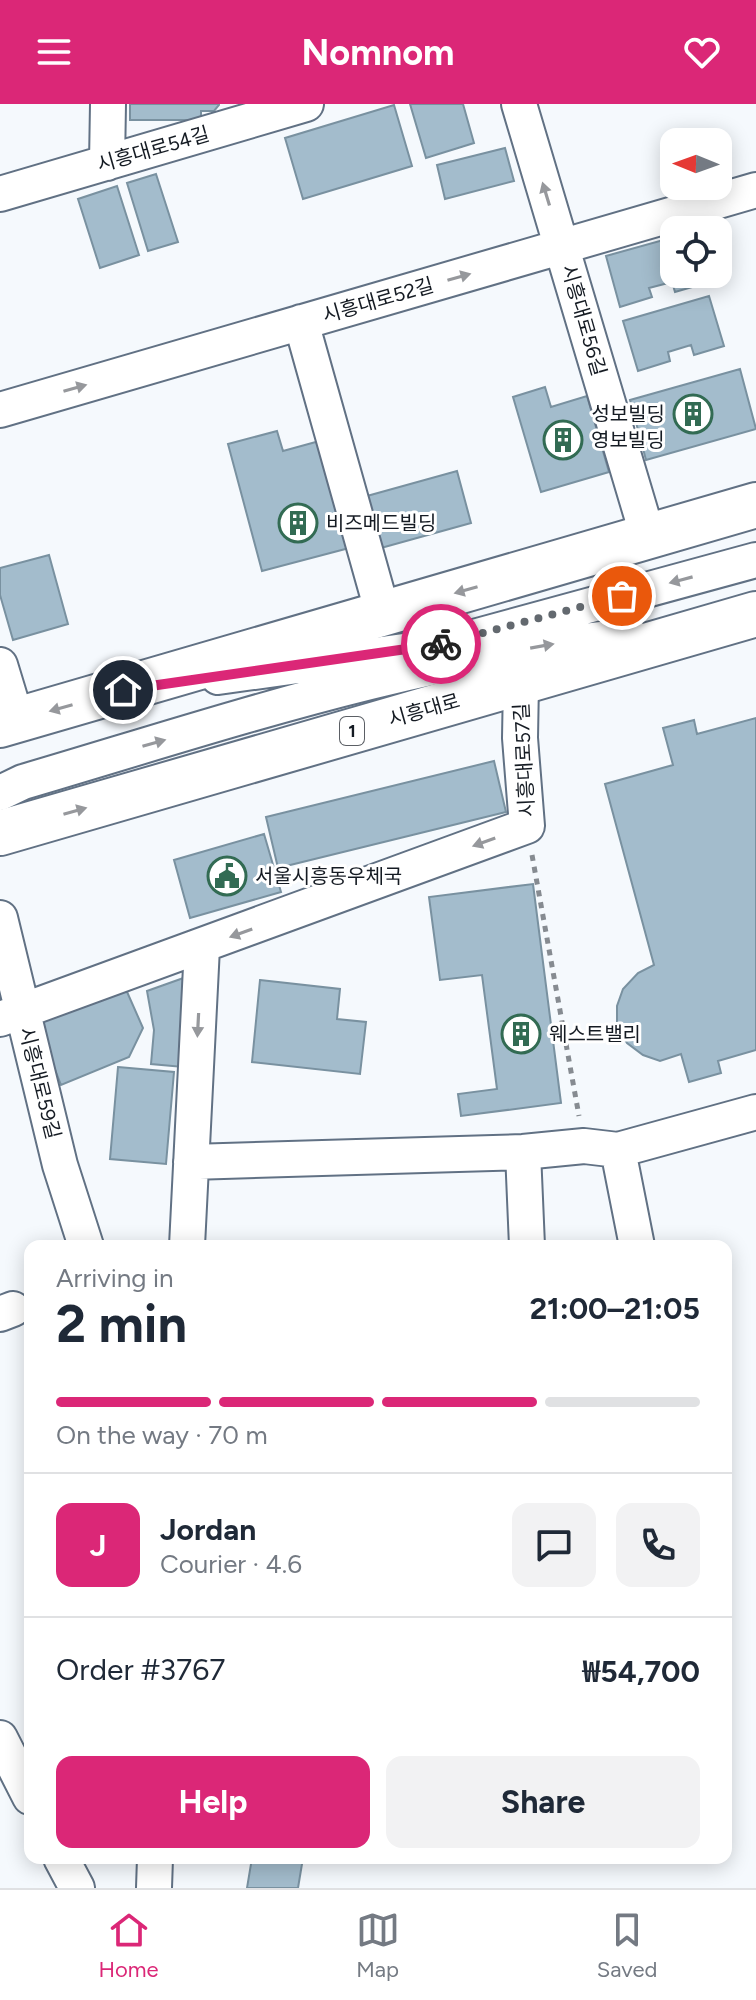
<!DOCTYPE html>
<meta charset="utf-8">
<style>
:root{--surface:#fff;--page:#f2f2f3;--text:#1f2937;--muted:#747a83;--line:#e0e1e3;--accent:#db2777}
body{margin:0;font-family:Figtree,"Noto Sans KR",sans-serif;background:var(--page);color:var(--text);height:100vh;display:flex;flex-direction:column;font-size:30px;white-space:nowrap}
*{box-sizing:border-box;margin:0}
p{font-size:26px;color:var(--muted)}
.icon{flex:none;width:44px;height:44px;fill:none;stroke:currentColor;stroke-width:2;stroke-linecap:round;stroke-linejoin:round}
.map{position:relative;flex:1;overflow:hidden}
.side{position:absolute;left:24px;top:1136px;width:708px;height:624px;display:flex;flex-direction:column;background:var(--surface);border-radius:16px;box-shadow:0 4px 20px #0003}
.side>*{flex:none}
.needle{width:52px;rotate:271deg}
.fabs{position:absolute;left:660px;top:24px;display:grid;gap:16px}
.fabs a{display:grid;place-items:center;width:72px;height:72px;border-radius:16px;background:var(--surface);box-shadow:0 4px 20px #0003;font-size:40px}
.pin{position:absolute;display:grid;place-items:center;width:68px;height:68px;color:#fff;margin:-34px;border:4px solid #fff;border-radius:50%;box-shadow:0 2px 8px #0007}
.courier{position:absolute;display:grid;place-items:center;width:80px;height:80px;margin:-40px;border:6px solid #db2777;border-radius:50%;background:#fff;color:#222;box-shadow:0 2px 10px #0007}
.overview em{font-style:normal;font-weight:700}
.overview div{display:flex;flex-direction:column-reverse}
.overview{display:flex;align-items:center;justify-content:space-between;height:136px;padding:0 32px}
h1{font-size:52px;font-weight:700;line-height:60px}
.bar{display:grid;grid-template-columns:repeat(4,1fr);gap:12px 8px;align-content:center;height:96px;padding:0 32px}
.bar i{height:10px;border-radius:6px;background:var(--line)}
.bar .active{background:var(--accent)}
.bar p{grid-column:span 4}
.line{display:flex;align-items:center;gap:20px;padding:0 32px;border-top:2px solid var(--line)}
.line div{flex:1}
.round{display:grid;place-items:center;flex:none;width:84px;height:84px;border-radius:16px;background:var(--page)}
.button{display:flex;gap:16px;margin-top:auto;padding:16px 32px}
.button a{flex:1;height:92px;border-radius:16px;background:var(--accent);color:#fff;font-size:32px;font-weight:700;line-height:92px;text-align:center}
.button a+a{background:var(--page);color:var(--text)}
header{display:flex;justify-content:space-between;align-items:center;height:104px;padding:0 32px;background:var(--accent);color:#fff;font-size:36px;font-weight:700}
.tab-bar{display:flex;justify-content:space-around;align-items:center;height:112px;border-top:2px solid var(--line);background:var(--surface);font-size:22px;color:var(--muted)}
.tab-bar a{display:grid;justify-items:center;gap:4px}
.tab-bar .active{color:var(--accent)}
.map>svg:first-child{display:block}
</style>
<header><svg class="icon" aria-label="menu" viewBox="0 0 24 24"><path d="M4 6h16M4 12h16M4 18h16"/></svg>Nomnom<svg class="icon" aria-label="heart" viewBox="0 0 24 24"><path d="M12 20l-8-8c-3-5 5-10 8-4 3-6 11-1 8 4z"/></svg></header>
<div class="map">
<svg width="756" height="1784" viewBox="0 0 756 1784">
<rect width="100%" height="100%" fill="#f5f9fd"/>
<path fill="#a3bccc" stroke="#7991a0" stroke-width="2" d="M 130,0 L 219,0 L 219,1 L 214,7 L 201,7 L 201,16 L 130,16 Z
M 410,0 L 463,0 L 474,39 L 426,54 Z
M 394,1 L 412,62 L 303,95 L 285,34 Z
M 505,44 L 514,77 L 445,95 L 437,61 Z
M 156,70 L 178,138 L 148,147 L 127,79 Z
M 117,82 L 139,151 L 100,164 L 78,95 Z
M 674,133 L 674,170 L 704,170 L 706,179 L 675,188 L 672,178 L 649,184 L 652,193 L 620,203 L 606,152 Z
M 709,192 L 724,242 L 694,251 L 691,241 L 668,248 L 670,257 L 638,267 L 623,217 Z
M 740,265 L 756,325 L 646,356 L 630,296 Z
M 545,283 L 551,303 L 587,292 L 609,368 L 541,388 L 513,293 Z
M 277,327 L 283,347 L 323,336 L 353,443 L 262,467 L 228,340 Z
M 457,367 L 471,419 L 381,444 L 367,392 Z
M 49,451 L 68,520 L 13,536 L 0,491 L 0,464 Z
M 756,614 L 756,946 L 718,957 L 721,969 L 689,978 L 681,950 L 660,957 L 643,951 L 627,939 L 617,922 L 617,902 L 623,885 L 638,869 L 654,861 L 605,680 L 673,661 L 663,624 L 694,616 L 697,630 Z
M 494,657 L 506,708 L 278,764 L 266,713 Z
M 264,730 L 281,788 L 190,814 L 174,756 Z
M 533,780 L 561,999 L 461,1012 L 458,990 L 497,985 L 482,871 L 440,876 L 429,793 Z
M 189,872 L 183,963 L 151,960 L 154,926 L 147,887 Z
M 260,876 L 340,885 L 337,915 L 366,918 L 360,970 L 252,958 Z
M 124,881 L 143,924 L 129,953 L 61,981 L 36,917 Z
M 118,963 L 174,968 L 166,1060 L 110,1055 Z
M 252,1754 L 303,1754 L 298,1784 L 247,1784 Z"/>
<g fill="none" stroke-linecap="round" stroke-linejoin="round">
<defs>
<path id="minor" d="M 519,0 L 648,433
M 107,59 L 108,0
M 0,90 L 306,0
M 301,218 L 383,510
M 0,306 L 756,86
M 463,536 L 756,456
M 0,561 L 17,617
M 218,573 L 411,546
M 0,689 L 23,678 C 223,619 421,551 631,532
M 0,814 L 60,1061 L 86,1142
M 0,915 L 527,722 L 520,634 L 521,578
M 618,1046 L 637,1142
M 523,1048 L 527,1142
M 191,1058 L 523,1048 L 584,1042 L 618,1046 L 756,1008
M 187,1142 L 202,843
M 0,1210 L 13,1205
M 0,1634 L 30,1693
M 61,1754 L 77,1784
M 154,1784 L 155,1754"/>
<path id="major" d="M 0,621 L 756,401
M 0,729 L 756,510"/>
</defs>
<use href="#minor" stroke="#617184" stroke-width="38"/>
<use href="#major" stroke="#617184" stroke-width="48"/>
<path stroke="#868b91" stroke-width="5" stroke-dasharray="6 6" stroke-linecap="butt" d="M 532,751 L 579,1012"/>
<use href="#minor" stroke="#fff" stroke-width="34"/>
<use href="#major" stroke="#fff" stroke-width="44"/>
</g>
<defs><path id="oneway-solid" d="M-6-.8H1V-3.2L6.5 0L1 3.2V.8H-6Z" transform="scale(2)"/></defs>
<g fill="#96989c">
<use href="#oneway-solid" transform="translate(546 90) rotate(-107)"/>
<use href="#oneway-solid" transform="translate(459 173) rotate(-16)"/>
<use href="#oneway-solid" transform="translate(75 284) rotate(-16)"/>
<use href="#oneway-solid" transform="translate(681 476) rotate(165)"/>
<use href="#oneway-solid" transform="translate(466 486) rotate(164)"/>
<use href="#oneway-solid" transform="translate(542 542) rotate(-10)"/>
<use href="#oneway-solid" transform="translate(61 604) rotate(164)"/>
<use href="#oneway-solid" transform="translate(154 639) rotate(-16)"/>
<use href="#oneway-solid" transform="translate(75 707) rotate(-16)"/>
<use href="#oneway-solid" transform="translate(484 738) rotate(160)"/>
<use href="#oneway-solid" transform="translate(241 829) rotate(160)"/>
<use href="#oneway-solid" transform="translate(198 921) rotate(93)"/>
</g>
<g fill="none" stroke-linecap="round" stroke-linejoin="round">
<path stroke="#63696f" stroke-width="8" stroke-dasharray="0 14.4" d="M 441,540 L 622,492"/>
<path stroke="#db2777" stroke-width="10" d="M 123,586 L 441,540"/>
</g>
<defs>
<symbol id="building-ring" viewBox="-11 -11 22 22"><circle r="9.5" fill="#fff" stroke="#326b53" stroke-width="1.5"/><path d="M-4-6H4V6H1V3H-1V6H-4ZM-2.5-4.3h1.7v1.8h-1.7ZM.8-4.3h1.7v1.8H.8ZM-2.5-1h1.7V.8h-1.7ZM.8-1h1.7V.8H.8Z" fill="#326b53"/></symbol>
<symbol id="civic-ring" viewBox="-11 -11 22 22"><circle r="9.5" fill="#fff" stroke="#326b53" stroke-width="1.5"/><path d="M-.6-6.5H3V-4.5H.6V-3L4-1V1h2V6H-6V1h2V-1L-.6-3ZM-1.2 2.5V6h2.4V2.5Z" fill="#326b53"/></symbol>
</defs>
<g fill-rule="evenodd">
<use href="#building-ring" x="671" y="288" width="44" height="44"/>
<use href="#building-ring" x="541" y="314" width="44" height="44"/>
<use href="#building-ring" x="276" y="397" width="44" height="44"/>
<use href="#civic-ring" x="205" y="750" width="44" height="44"/>
<use href="#building-ring" x="499" y="908" width="44" height="44"/>
</g>
<g text-anchor="middle" stroke-width="6" stroke-linejoin="round" paint-order="stroke">
<rect fill="#fff" stroke="#5b5f65" stroke-width="2" x="340" y="613" width="24" height="28" rx="6"/>
<g font-size="18" font-weight="bold" fill="#151b23">
<text x="352" y="633">1</text>
</g>
<g font-size="20" fill="#151b23" stroke="#fff">
<text transform="translate(153 45) rotate(-16)" y="7">시흥대로54길</text>
<text transform="translate(378 196) rotate(-16)" y="7">시흥대로52길</text>
<text transform="translate(584 216) rotate(74)" y="7">시흥대로56길</text>
<text transform="translate(424 606) rotate(-16)" y="7">시흥대로</text>
<text transform="translate(524 656) rotate(-93)" y="7">시흥대로57길</text>
<text transform="translate(40 979) rotate(76)" y="7">시흥대로59길</text>
</g>
<g font-size="20" fill="#151b23" stroke="#fff" text-anchor="start">
<text x="665" y="317" text-anchor="end">성보빌딩</text>
<text x="591" y="343">영보빌딩</text>
<text x="326" y="426">비즈메드빌딩</text>
<text x="255" y="779">서울시흥동우체국</text>
<text x="549" y="937">웨스트밸리</text>
</g>
</g>
</svg>
<div class="fabs">
<a><svg class="needle" viewBox="-14 -14 28 28"><path d="M0-13l5 13h-10z" fill="#e53935"/><path d="M0 13l5-13h-10z" fill="#747a83"/></svg></a>
<a><svg class="icon" aria-label="locate" viewBox="0 0 24 24"><circle cx="12" cy="12" r="6"/><path d="M12 2v4M12 18v4M2 12h4M18 12h4"/></svg></a>
</div>
<div class="pin" style="left:622px;top:492px;background:#ea580c"><svg class="icon" aria-label="bag" viewBox="0 0 24 24"><path d="M5 8h14l-1 12H6zM9 8a3 3 0 0 1 6 0"/></svg></div>
<div class="pin" style="left:123px;top:586px;background:#1f2937"><svg class="icon" aria-label="home" viewBox="0 0 24 24"><path d="M3 11l9-7 9 7M6 9v11h12V9"/></svg></div>
<div class="courier" style="left:441px;top:540px"><svg class="icon" aria-label="bike" viewBox="0 0 24 24"><circle cx="6" cy="16" r="4"/><circle cx="18" cy="16" r="4"/><path d="M6 16l4-8h5l3 8M10 8l3 8H6M13 5h3"/></svg></div>
<section class="side">
<div class="overview"><div><h1>2 min</h1><p>Arriving in</p></div><em>21:00–21:05</em></div>
<div class="bar"><i class="active"></i><i class="active"></i><i class="active"></i><i></i><p>On the way · 70 m</p></div>
<div class="line" style="height:144px"><b class="round" style="background:var(--accent);color:#fff">J</b><div><b>Jordan</b><p>Courier · 4.6</p></div><a class="round"><svg class="icon" aria-label="chat" viewBox="0 0 24 24"><path d="M4 5h16v11H9l-5 4z"/></svg></a><a class="round"><svg class="icon" aria-label="phone" viewBox="0 0 24 24"><path d="M5 4h4l2 5-3 2q2 4 5 5l2-3 5 2v4C11 20 4 13 5 4z"/></svg></a></div>
<div class="line" style="height:104px"><div>Order #3767</div><b>₩54,700</b></div>
<div class="button"><a>Help</a><a>Share</a></div>
</section>
</div>
<nav class="tab-bar">
<a class="active"><svg class="icon" aria-label="home" viewBox="0 0 24 24"><path d="M3 11l9-7 9 7M6 9v11h12V9"/></svg>Home</a>
<a><svg class="icon" aria-label="map" viewBox="0 0 24 24"><path d="M3 6l6-2 6 2 6-2v14l-6 2-6-2-6 2zM9 4v14M15 6v14"/></svg>Map</a>
<a><svg class="icon" aria-label="saved" viewBox="0 0 24 24"><path d="M7 4h10v16l-5-4-5 4z"/></svg>Saved</a>
</nav>
